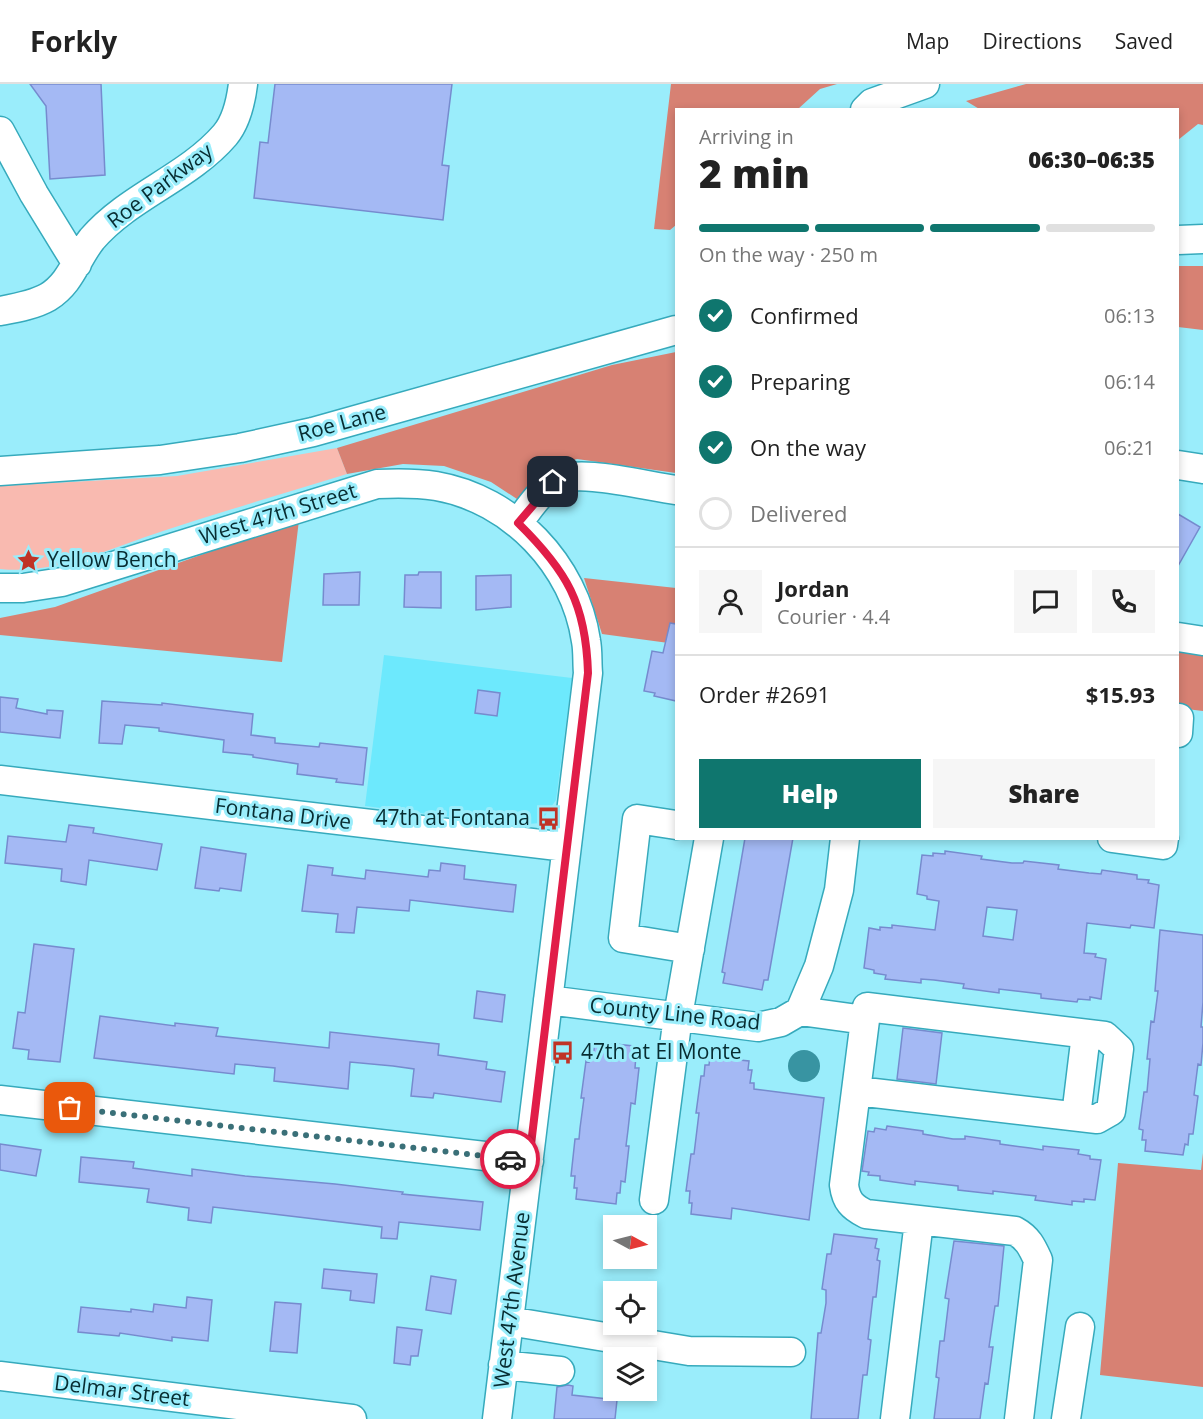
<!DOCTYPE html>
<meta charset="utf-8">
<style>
:root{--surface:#fff;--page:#f6f6f6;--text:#222;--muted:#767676;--line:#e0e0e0;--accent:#0f766e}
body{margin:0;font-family:"Open Sans",sans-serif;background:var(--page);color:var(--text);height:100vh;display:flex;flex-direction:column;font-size:22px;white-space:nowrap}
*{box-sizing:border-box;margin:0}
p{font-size:20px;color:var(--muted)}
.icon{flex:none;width:33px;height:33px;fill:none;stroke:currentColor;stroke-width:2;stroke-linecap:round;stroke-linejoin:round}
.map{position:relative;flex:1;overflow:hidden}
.panel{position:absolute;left:675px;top:24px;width:504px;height:732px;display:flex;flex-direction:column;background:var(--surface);border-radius:0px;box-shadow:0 3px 9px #0003}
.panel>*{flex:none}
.needle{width:39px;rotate:97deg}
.tools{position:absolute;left:603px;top:1131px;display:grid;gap:12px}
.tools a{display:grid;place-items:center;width:54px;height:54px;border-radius:0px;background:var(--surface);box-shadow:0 3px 9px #0003;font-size:30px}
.pin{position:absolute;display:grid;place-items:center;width:51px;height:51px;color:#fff;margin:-26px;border-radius:12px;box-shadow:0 3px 9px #0006}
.courier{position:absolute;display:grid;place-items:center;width:60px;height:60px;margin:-30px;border:4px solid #e11d48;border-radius:50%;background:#fff;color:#222;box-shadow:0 2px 8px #0007}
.headline em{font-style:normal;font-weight:800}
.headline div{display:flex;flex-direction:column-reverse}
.headline{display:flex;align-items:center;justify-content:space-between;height:102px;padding:0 24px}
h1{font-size:39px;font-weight:800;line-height:45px}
.bar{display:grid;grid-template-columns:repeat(4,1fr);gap:9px 6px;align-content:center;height:72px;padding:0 24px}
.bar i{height:8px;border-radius:4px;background:var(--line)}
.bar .current{background:var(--accent)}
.bar p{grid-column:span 4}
.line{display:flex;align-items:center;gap:15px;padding:0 24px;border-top:2px solid var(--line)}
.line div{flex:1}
.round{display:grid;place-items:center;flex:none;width:63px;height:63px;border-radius:0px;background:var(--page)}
ol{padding:0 24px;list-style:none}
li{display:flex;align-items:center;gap:18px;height:66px}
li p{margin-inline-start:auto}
li .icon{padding:6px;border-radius:50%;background:var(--accent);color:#fff;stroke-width:4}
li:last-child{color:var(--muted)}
li i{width:33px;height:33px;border:3px solid var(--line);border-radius:50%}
.action{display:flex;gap:12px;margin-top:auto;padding:12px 24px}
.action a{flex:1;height:69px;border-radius:0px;background:var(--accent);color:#fff;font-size:24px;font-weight:800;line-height:69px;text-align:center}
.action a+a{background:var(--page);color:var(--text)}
header{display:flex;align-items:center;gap:36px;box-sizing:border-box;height:84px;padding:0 30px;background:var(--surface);border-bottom:2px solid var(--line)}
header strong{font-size:28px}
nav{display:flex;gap:33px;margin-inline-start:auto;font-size:21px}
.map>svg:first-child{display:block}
</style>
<header>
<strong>Forkly</strong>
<nav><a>Map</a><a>Directions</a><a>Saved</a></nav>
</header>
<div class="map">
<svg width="1203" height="1335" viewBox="0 0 1203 1335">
<rect width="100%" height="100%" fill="#9aedfb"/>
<path fill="#6de9fd" d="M 384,571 L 572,594 L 556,716 L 540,739 L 516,741 L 365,722 Z"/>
<path fill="#f9bab0" d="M 337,364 L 347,390 C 285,409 224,427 163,447 C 111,464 56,491 0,485 L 0,402 L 177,392 Z"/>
<path fill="#d78173" d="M 671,0 L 837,0 L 820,5 L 798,25 L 676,26 L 676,141 L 670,146 L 654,145 Z
M 1026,0 L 1203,0 L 1203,41 L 1198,40 L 1178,56 L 1178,26 L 981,26 L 966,17 Z
M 1178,182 L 1203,182 L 1203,246 L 1178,243 Z
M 676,268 L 676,389 L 577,375 L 545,385 L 517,415 L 491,398 L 444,382 L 403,380 L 347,390 L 337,364 L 612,281 Z
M 299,436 L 282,578 L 0,551 L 0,534 L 55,523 Z
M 584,494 L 676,504 L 676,560 L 602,550 Z
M 1178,563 L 1203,566 L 1203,627 L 1178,624 Z
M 1203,1069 L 1203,1303 L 1100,1291 L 1118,1079 L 1201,1086 Z"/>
<path fill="#3894a2" d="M788 982a16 16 0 1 1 32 0a16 16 0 1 1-32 0Z"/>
<path fill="#a4b9f4" stroke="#768bce" stroke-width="1.5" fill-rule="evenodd" d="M 30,0 L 101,0 L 105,91 L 50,95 L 46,22 Z
M 275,0 L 452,0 L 442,81 L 449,82 L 443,136 L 254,114 L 260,58 L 268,59 Z
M 1178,430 L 1200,443 L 1178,482 Z
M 360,488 L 359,521 L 323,521 L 324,490 Z
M 419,488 L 441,488 L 441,524 L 404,523 L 405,491 L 418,491 Z
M 511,491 L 511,523 L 476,526 L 476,492 Z
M 670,539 L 676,540 L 676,617 L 654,612 L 655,609 L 644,607 L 652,567 L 663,569 Z
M 478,606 L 500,609 L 497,632 L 475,629 Z
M 0,613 L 18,615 L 16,624 L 47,630 L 47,626 L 63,627 L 60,654 L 0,648 Z
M 102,617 L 162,621 L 162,619 L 253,630 L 251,651 L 275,654 L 275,659 L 319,663 L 320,659 L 367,664 L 363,701 L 336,698 L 337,695 L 297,690 L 298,680 L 253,673 L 253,671 L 223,668 L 224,656 L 159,647 L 159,644 L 125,641 L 122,660 L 99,659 Z
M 69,741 L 94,744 L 93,749 L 162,760 L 157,786 L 89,776 L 86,801 L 61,797 L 62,785 L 5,779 L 8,752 L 66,758 Z
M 745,754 L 793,754 L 768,896 L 764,896 L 762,906 L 723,899 L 725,889 L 722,888 Z
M 201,763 L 246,770 L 241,807 L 220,804 L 219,807 L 195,804 Z
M 945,767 L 982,772 L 981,775 L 1012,779 L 1023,779 L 1024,777 L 1059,781 L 1058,785 L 1089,789 L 1101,790 L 1102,786 L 1137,791 L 1137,795 L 1149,796 L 1148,799 L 1159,801 L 1154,844 L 1131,841 L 1130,844 L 1087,839 L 1084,869 L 1096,870 L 1095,873 L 1106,875 L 1101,915 L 1090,913 L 1090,916 L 1078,915 L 1077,918 L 1041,914 L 1041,910 L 999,905 L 999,909 L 963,904 L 964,900 L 934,896 L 921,895 L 921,899 L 885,895 L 886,891 L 874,889 L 874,886 L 864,884 L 869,844 L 880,846 L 880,843 L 892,844 L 892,841 L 935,846 L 939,817 L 927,815 L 927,812 L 917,810 L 922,771 L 933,772 L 933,769 L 945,770 ZM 987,823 L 1017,826 L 1013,856 L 983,852 Z
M 441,779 L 465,782 L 464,795 L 516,801 L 513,828 L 410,816 L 409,827 L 357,823 L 354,849 L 336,848 L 338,830 L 302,827 L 308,781 L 333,784 L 332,791 L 365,795 L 366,786 L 428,793 L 429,786 L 440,787 Z
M 1160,846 L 1203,851 L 1203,918 L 1201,943 L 1203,943 L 1203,959 L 1201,981 L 1198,980 L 1194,1011 L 1198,1012 L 1193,1050 L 1189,1050 L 1188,1061 L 1185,1060 L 1183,1071 L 1145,1067 L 1146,1056 L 1142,1056 L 1143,1046 L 1139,1045 L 1144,1008 L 1147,1008 L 1150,975 L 1147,975 L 1151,937 L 1154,938 L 1158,907 L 1155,907 Z
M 34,860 L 74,865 L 60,978 L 28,975 L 29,966 L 13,964 L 18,928 L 25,929 Z
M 477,907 L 505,911 L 502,938 L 474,934 Z
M 100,932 L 175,942 L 175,939 L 218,944 L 216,952 L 329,964 L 330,948 L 439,960 L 438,971 L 487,978 L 486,985 L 505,988 L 501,1018 L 434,1009 L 433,1014 L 411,1012 L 414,985 L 393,982 L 350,978 L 348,1005 L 274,997 L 275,984 L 235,980 L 234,990 L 94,974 Z
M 903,944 L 942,949 L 936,1000 L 897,995 Z
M 594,958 L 634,962 L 633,971 L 636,971 L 635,984 L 639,984 L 635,1020 L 631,1019 L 628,1046 L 626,1062 L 629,1062 L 625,1098 L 621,1097 L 620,1109 L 617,1109 L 616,1120 L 576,1115 L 577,1104 L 574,1104 L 575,1092 L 571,1092 L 575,1055 L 579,1055 L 580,1044 L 584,1014 L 581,1014 L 586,977 L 589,978 L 590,966 L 594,966 Z
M 710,973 L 749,977 L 748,986 L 752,986 L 750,999 L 754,999 L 754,1005 L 824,1014 L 809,1136 L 732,1124 L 731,1135 L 691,1130 L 692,1119 L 689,1119 L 690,1107 L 686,1107 L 691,1070 L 694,1070 L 699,1029 L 696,1029 L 701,992 L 704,992 L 705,981 L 709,981 Z
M 887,1042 L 923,1047 L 923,1050 L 953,1055 L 965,1055 L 965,1052 L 1000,1057 L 1000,1060 L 1030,1064 L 1043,1066 L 1043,1062 L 1079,1066 L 1078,1070 L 1090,1072 L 1090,1075 L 1101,1076 L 1095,1116 L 1084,1115 L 1084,1118 L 1072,1117 L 1072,1121 L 1035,1116 L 1036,1112 L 993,1107 L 993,1110 L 958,1106 L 958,1102 L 915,1097 L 915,1101 L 880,1096 L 880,1092 L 868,1091 L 869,1088 L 862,1087 L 868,1047 L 874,1048 L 875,1044 L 886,1046 Z
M 0,1060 L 41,1066 L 36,1092 L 0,1086 Z
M 81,1073 L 134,1078 L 133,1084 L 192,1092 L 192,1085 L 245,1092 L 335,1100 L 403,1108 L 402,1110 L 483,1118 L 480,1146 L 399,1138 L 397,1155 L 381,1154 L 382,1143 L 213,1123 L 211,1139 L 188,1136 L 189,1124 L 147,1118 L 149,1105 L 79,1098 Z
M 834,1150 L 877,1155 L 875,1164 L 879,1165 L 877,1176 L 880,1177 L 876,1213 L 873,1213 L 868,1255 L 871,1256 L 867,1291 L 863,1291 L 858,1335 L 811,1335 L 818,1249 L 821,1249 L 826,1219 L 826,1206 L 822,1205 L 827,1170 L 831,1170 Z
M 954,1157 L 1004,1162 L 998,1222 L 995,1222 L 989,1263 L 993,1263 L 988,1300 L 985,1299 L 980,1335 L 934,1335 L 939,1294 L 936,1293 L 940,1257 L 944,1257 L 949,1215 L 945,1214 Z
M 324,1185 L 377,1190 L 374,1219 L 350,1216 L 351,1207 L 322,1204 Z
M 431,1192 L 456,1196 L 451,1230 L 426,1226 Z
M 187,1213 L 212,1216 L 208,1257 L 172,1253 L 172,1257 L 120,1249 L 119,1252 L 78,1248 L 81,1223 L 131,1228 L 131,1225 L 153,1228 L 154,1220 L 186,1224 Z
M 275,1218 L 301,1220 L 297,1269 L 270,1267 Z
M 397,1243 L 422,1246 L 418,1272 L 411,1272 L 410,1281 L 394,1279 Z
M 568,1301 L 573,1302 L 572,1311 L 617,1316 L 615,1335 L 554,1335 L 557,1303 Z"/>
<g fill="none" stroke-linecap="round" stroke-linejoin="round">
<defs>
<path id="minor" d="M 865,26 L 872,19 L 925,0
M 0,47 L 34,110 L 77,180
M 1178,156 L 1203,155
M 0,227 C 16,224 34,221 48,213 C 71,199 76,175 92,155 C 129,112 188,94 225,51 C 236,38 241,16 243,0
M 1178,381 L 1203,385
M 0,387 L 160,376 L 240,364 L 313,348 L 676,246
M 518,439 C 528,426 538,410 552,399 C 574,382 648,403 676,406
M 0,504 L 23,504 L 62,498 L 377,400 C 396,399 417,399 436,402 C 512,415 575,481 586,557 C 588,567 587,579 588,589 L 497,1335
M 1178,553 L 1203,557
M 1178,649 L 1179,634
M 0,696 L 566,763
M 676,741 L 637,735 L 623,854 L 690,865
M 1112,754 L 1163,761 L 1164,754
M 548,916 L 758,943 L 781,938 L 800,927
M 800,927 L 865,936 L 844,1101 C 846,1117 852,1123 866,1130 L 1015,1147 C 1028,1154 1032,1163 1038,1176 L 1019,1335
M 800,927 L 819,882 L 839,806 L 845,754
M 857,1007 L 1097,1035 L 1111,1027 L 1119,965 L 1105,952 L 867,923 L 865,936
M 0,1016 L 529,1077
M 1076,1032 L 1086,950
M 654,1116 L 678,932 L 709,754
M 509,1237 L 689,1267 L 791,1268
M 503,1281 L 560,1287
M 0,1292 L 352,1335
M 895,1335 L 919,1137
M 1066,1335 L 1080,1243"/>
</defs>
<use href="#minor" stroke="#36aabc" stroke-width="31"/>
<use href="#minor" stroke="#fff" stroke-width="28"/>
</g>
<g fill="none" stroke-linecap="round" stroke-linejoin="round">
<path stroke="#3a7078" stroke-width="6" stroke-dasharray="0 10.8" d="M 70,1024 L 510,1075"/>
<path stroke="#e11d48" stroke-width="8" d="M 510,1075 L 529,1077 L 588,589 C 586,520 567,487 518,439 L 553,398"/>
</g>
<defs>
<symbol id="sight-bare" viewBox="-9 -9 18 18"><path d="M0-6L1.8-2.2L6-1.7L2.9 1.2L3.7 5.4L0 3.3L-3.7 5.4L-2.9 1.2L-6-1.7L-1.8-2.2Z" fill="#c03326" stroke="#9aedfb" stroke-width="2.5" paint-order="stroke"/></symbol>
<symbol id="bus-bare" viewBox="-9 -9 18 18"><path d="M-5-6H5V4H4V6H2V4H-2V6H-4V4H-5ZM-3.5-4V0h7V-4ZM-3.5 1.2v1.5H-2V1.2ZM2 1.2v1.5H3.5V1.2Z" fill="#c03326" stroke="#9aedfb" stroke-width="2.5" paint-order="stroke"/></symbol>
</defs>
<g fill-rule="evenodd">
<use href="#sight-bare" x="12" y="460" width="33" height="33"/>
<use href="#bus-bare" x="532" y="718" width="33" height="33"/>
<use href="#bus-bare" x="546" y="952" width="33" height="33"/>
</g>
<g text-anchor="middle" stroke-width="6" stroke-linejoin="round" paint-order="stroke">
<g font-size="21" fill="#072c31" stroke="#9aedfb">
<text transform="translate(160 102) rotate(-37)" y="7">Roe Parkway</text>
<text transform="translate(342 339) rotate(-15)" y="7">Roe Lane</text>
<text transform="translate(278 430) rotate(-17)" y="7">West 47th Street</text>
<text transform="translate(283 730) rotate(7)" y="7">Fontana Drive</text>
<text transform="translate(675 930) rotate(6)" y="7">County Line Road</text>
<text transform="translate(512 1216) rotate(-83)" y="7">West 47th Avenue</text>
<text transform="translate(122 1307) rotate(7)" y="7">Delmar Street</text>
</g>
<g font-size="21" fill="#072c31" stroke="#9aedfb" text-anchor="start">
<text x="47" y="483">Yellow Bench</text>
<text x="530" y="741" text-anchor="end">47th at Fontana</text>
<text x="581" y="975">47th at El Monte</text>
</g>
</g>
</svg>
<div class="tools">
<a><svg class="needle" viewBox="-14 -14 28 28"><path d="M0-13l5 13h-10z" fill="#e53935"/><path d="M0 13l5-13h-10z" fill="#767676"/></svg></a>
<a><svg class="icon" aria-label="locate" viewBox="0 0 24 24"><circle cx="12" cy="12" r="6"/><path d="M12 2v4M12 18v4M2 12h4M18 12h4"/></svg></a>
<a><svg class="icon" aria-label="layers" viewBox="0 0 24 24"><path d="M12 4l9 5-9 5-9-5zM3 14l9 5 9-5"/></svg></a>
</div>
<div class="pin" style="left:70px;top:1024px;background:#ea580c"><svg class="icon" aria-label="bag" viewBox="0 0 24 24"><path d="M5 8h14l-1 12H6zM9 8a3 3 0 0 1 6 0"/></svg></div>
<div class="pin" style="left:553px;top:398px;background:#1f2937"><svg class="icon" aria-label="home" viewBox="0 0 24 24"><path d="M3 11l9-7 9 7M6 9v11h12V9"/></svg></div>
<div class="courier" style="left:510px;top:1075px"><svg class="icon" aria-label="car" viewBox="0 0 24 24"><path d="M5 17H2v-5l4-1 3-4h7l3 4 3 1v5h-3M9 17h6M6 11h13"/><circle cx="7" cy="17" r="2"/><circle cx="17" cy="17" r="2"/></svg></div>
<section class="panel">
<div class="headline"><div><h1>2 min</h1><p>Arriving in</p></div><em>06:30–06:35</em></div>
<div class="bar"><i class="current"></i><i class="current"></i><i class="current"></i><i></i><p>On the way · 250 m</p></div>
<ol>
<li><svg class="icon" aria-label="check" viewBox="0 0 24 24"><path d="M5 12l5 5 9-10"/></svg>Confirmed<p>06:13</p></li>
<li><svg class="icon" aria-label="check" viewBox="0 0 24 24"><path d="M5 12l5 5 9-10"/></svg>Preparing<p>06:14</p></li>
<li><svg class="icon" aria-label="check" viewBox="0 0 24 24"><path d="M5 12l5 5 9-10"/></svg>On the way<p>06:21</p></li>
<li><i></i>Delivered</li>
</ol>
<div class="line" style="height:108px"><a class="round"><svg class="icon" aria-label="person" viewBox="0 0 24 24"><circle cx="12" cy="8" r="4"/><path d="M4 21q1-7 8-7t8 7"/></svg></a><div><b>Jordan</b><p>Courier · 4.4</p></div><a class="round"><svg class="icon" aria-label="chat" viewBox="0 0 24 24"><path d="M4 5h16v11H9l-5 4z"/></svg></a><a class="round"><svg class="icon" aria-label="phone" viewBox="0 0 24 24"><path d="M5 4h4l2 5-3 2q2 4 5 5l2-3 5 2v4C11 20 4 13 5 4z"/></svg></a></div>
<div class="line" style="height:78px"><div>Order #2691</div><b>$15.93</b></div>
<div class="action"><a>Help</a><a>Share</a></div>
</section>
</div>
